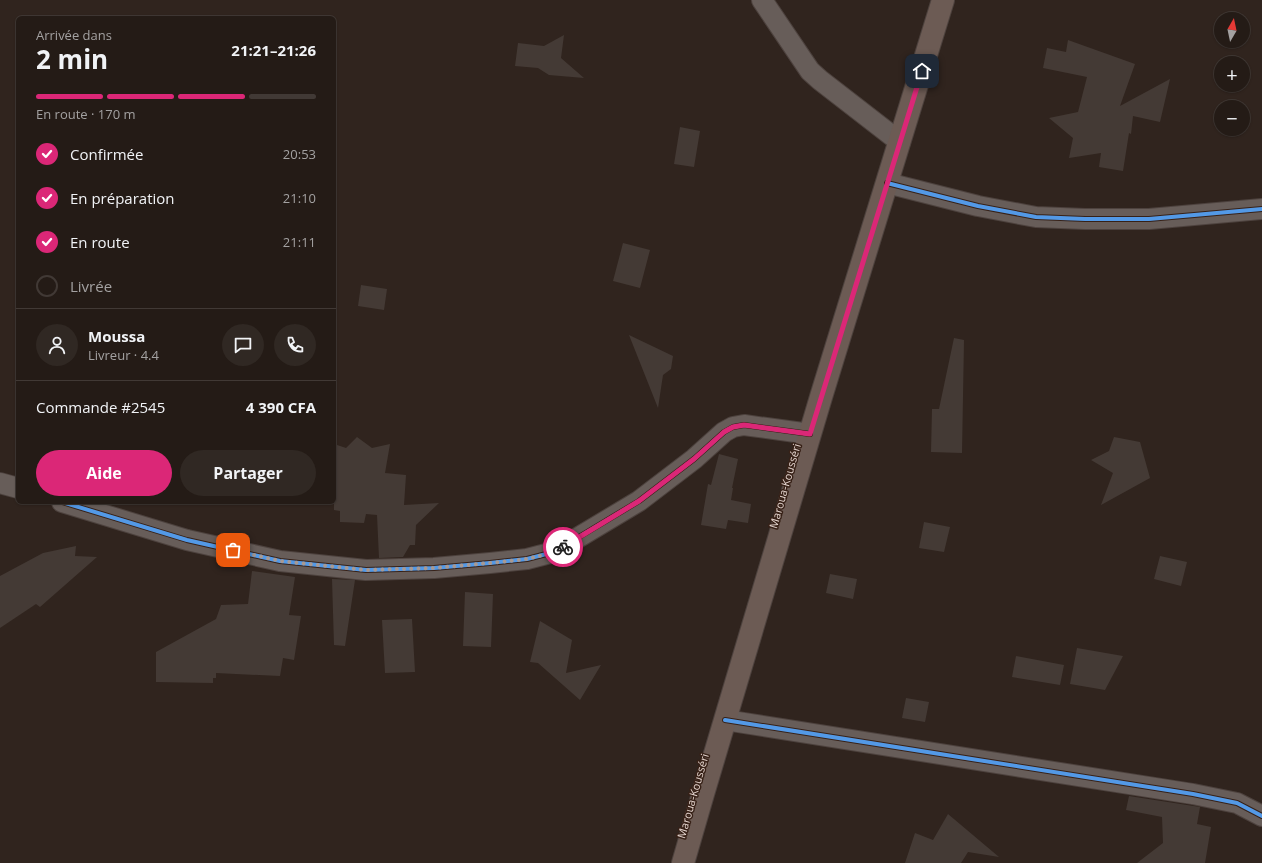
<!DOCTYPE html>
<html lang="fr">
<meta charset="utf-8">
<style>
:root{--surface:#241b16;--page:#302823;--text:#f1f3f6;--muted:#a3a1a1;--line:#413935;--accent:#db2777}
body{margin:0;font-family:"Open Sans",sans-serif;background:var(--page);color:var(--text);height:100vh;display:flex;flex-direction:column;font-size:15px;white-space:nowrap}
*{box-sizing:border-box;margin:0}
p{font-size:13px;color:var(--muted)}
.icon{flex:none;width:22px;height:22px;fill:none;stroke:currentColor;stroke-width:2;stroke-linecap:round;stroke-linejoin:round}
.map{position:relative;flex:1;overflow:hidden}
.side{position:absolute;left:16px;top:16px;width:320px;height:488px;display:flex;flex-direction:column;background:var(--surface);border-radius:6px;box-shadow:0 1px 3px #0004,0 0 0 1px var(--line)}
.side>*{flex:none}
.needle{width:26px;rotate:9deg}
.fabs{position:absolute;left:1214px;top:12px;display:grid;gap:8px}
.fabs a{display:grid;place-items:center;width:36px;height:36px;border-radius:50%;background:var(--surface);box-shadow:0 1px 3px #0004,0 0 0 1px var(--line);font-size:20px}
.pin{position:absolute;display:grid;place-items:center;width:34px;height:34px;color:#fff;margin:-17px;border-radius:8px;box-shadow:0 2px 6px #0006}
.courier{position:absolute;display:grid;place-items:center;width:40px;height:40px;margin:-20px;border:3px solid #db2777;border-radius:50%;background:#fff;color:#222;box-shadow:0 1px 5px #0007}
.summary em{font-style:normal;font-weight:700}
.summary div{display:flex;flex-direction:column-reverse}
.summary{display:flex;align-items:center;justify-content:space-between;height:68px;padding:0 20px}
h1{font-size:26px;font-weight:700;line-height:30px}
.bar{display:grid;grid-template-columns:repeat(4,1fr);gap:6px 4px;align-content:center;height:48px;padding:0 20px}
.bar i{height:5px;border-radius:3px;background:var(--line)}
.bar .selected{background:var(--accent)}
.bar p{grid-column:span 4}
.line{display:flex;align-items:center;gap:10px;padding:0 20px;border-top:1px solid var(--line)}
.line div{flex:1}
.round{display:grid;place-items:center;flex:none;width:42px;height:42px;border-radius:21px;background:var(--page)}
ol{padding:0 20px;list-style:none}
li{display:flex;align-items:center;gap:12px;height:44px}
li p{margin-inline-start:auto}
li .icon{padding:4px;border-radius:50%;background:var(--accent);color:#fff;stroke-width:4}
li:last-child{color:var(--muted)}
li i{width:22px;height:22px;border:2px solid var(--line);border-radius:50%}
.primary-button{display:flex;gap:8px;margin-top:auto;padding:8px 20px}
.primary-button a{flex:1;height:46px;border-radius:24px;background:var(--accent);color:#fff;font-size:16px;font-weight:700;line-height:46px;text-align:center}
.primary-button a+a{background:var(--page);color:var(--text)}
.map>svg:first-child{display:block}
</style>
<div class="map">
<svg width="1262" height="863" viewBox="0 0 1262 863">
<rect width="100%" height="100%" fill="#30241e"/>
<path fill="#443a35" d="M 564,35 L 561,58 L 584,78 L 549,75 L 538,68 L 515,66 L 518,43 L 544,46 Z
M 1068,40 L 1135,64 L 1120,106 L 1170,79 L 1160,122 L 1133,116 L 1131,134 L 1129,133 L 1123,171 L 1099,167 L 1101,153 L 1069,158 L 1073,138 L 1049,118 L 1078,112 L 1087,77 L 1043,68 L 1047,48 L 1066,52 Z
M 680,127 L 700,131 L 694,167 L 674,164 Z
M 623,243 L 650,250 L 640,288 L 613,281 Z
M 361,285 L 387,289 L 384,310 L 358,306 Z
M 629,335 L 673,356 L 671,369 L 663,375 L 658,408 Z
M 954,338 L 964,340 L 962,453 L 931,452 L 932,409 L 939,409 Z
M 357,437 L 372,448 L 390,444 L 385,473 L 406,475 L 404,505 L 439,503 L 416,525 L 415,545 L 410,545 L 403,557 L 379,558 L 377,515 L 366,514 L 364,523 L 340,522 L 340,511 L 334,510 L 334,444 L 346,448 Z
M 1114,437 L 1140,442 L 1150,478 L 1101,505 L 1113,473 L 1091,460 L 1109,451 Z
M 719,454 L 738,459 L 732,488 L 733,488 L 731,500 L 751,504 L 748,523 L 728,520 L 726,529 L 701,525 L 708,484 L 711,485 Z
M 924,522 L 950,527 L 944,552 L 919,548 Z
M 76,546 L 75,556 L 97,557 L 40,607 L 36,604 L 0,628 L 0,576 L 43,553 Z
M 1160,556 L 1187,562 L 1181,586 L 1154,579 Z
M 252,571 L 295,577 L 289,615 L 301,616 L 294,660 L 283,658 L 280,676 L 216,673 L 216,678 L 213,678 L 213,683 L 156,682 L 156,652 L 216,619 L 221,605 L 248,604 Z
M 830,574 L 857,579 L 853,599 L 826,593 Z
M 332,579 L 355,580 L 345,646 L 334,645 Z
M 465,592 L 493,594 L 491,647 L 463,646 Z
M 412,619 L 415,672 L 385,673 L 382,620 Z
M 540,621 L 572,640 L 566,673 L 601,665 L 580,700 L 538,663 L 530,662 Z
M 1077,648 L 1123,656 L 1105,690 L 1070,684 Z
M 1016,656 L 1064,665 L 1060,685 L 1012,677 Z
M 906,698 L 929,702 L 925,722 L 902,718 Z
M 1129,796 L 1200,807 L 1197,824 L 1211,827 L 1205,863 L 1137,863 L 1163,843 L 1162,817 L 1126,810 Z
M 948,814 L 999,857 L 968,852 L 961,863 L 905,863 L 915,833 L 933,840 Z"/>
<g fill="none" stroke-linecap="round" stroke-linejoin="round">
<defs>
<path id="minor" d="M 762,0 L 810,71 L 820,80 L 900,142
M 887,183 L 978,206 L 1036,217 L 1085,219 L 1149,219 L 1262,209
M 0,483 L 18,488
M 62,502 L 187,540 L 280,561 L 366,570 L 434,568 L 490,563 L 527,559 L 554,552 L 639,501 L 694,459 L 724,432 L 733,427 L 744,425 L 810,434
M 725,720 L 1193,794 L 1237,803 L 1262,816"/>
<path id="trunk" d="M 683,863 L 703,794 L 821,397 L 943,0"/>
</defs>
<use href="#minor" stroke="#4d423e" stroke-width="22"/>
<use href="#trunk" stroke="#4d423e" stroke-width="24"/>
<use href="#minor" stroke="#675d59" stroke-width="20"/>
<use href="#trunk" stroke="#6c5b54" stroke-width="22"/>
<defs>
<path id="cycleway" d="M 887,183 L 978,206 L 1036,217 L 1085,219 L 1149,219 L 1262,209
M 62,502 L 187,540 L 280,561 L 366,570 L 434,568 L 490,563 L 527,559 L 554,552 L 639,501 L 694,459 L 724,432 L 733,427 L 744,425 L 810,434
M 725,720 L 1193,794 L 1237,803 L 1262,816"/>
</defs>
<use href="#cycleway" stroke="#372117" stroke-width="6"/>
<use href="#cycleway" stroke="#5399e6" stroke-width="4"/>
</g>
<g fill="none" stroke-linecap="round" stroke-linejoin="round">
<path stroke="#a79993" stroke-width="4" stroke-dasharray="0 7.2" d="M 233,550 L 280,561 L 366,570 L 434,568 L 490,563 L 527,559 L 554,552 L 563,547"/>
<path stroke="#db2777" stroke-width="5" d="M 563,547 L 639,501 L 694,459 L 724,432 L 733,427 L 744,425 L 810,434 L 922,71"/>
</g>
<g text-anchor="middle" stroke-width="3" stroke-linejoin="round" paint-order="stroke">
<g font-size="11" fill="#e7d8d2" stroke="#372117">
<text transform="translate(785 486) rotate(-74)" y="4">Maroua-Kousséri</text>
<text transform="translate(693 796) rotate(-74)" y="4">Maroua-Kousséri</text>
</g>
</g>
</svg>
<div class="fabs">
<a><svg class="needle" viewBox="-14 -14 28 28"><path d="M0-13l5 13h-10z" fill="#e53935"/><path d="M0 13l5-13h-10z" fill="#a3a1a1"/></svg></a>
<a>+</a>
<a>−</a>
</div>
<div class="pin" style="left:233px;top:550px;background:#ea580c"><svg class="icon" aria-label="bag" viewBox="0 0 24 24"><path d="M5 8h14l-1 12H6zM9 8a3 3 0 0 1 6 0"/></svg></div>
<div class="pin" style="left:922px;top:71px;background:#1f2937"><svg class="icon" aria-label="home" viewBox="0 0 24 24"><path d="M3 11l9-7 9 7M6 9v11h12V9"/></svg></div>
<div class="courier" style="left:563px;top:547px"><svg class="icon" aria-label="bike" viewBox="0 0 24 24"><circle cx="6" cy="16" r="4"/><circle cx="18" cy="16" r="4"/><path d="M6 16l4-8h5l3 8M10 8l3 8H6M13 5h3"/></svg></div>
<section class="side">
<div class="summary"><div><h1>2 min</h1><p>Arrivée dans</p></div><em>21:21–21:26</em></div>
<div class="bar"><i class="selected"></i><i class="selected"></i><i class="selected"></i><i></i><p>En route · 170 m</p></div>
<ol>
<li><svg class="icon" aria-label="check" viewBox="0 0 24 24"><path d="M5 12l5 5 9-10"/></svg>Confirmée<p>20:53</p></li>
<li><svg class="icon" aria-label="check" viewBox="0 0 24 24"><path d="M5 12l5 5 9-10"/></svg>En préparation<p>21:10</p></li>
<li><svg class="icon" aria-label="check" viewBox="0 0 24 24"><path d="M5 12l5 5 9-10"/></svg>En route<p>21:11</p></li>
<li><i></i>Livrée</li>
</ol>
<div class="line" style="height:72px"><a class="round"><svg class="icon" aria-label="person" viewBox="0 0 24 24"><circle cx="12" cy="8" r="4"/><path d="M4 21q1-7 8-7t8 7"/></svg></a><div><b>Moussa</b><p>Livreur · 4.4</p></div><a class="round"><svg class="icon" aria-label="chat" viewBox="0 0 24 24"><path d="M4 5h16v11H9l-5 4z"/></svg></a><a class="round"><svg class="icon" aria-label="phone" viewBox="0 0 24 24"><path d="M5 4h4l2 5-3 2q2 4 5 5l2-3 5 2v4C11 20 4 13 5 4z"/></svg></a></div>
<div class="line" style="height:52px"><div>Commande #2545</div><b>4 390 CFA</b></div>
<div class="primary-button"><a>Aide</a><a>Partager</a></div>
</section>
</div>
